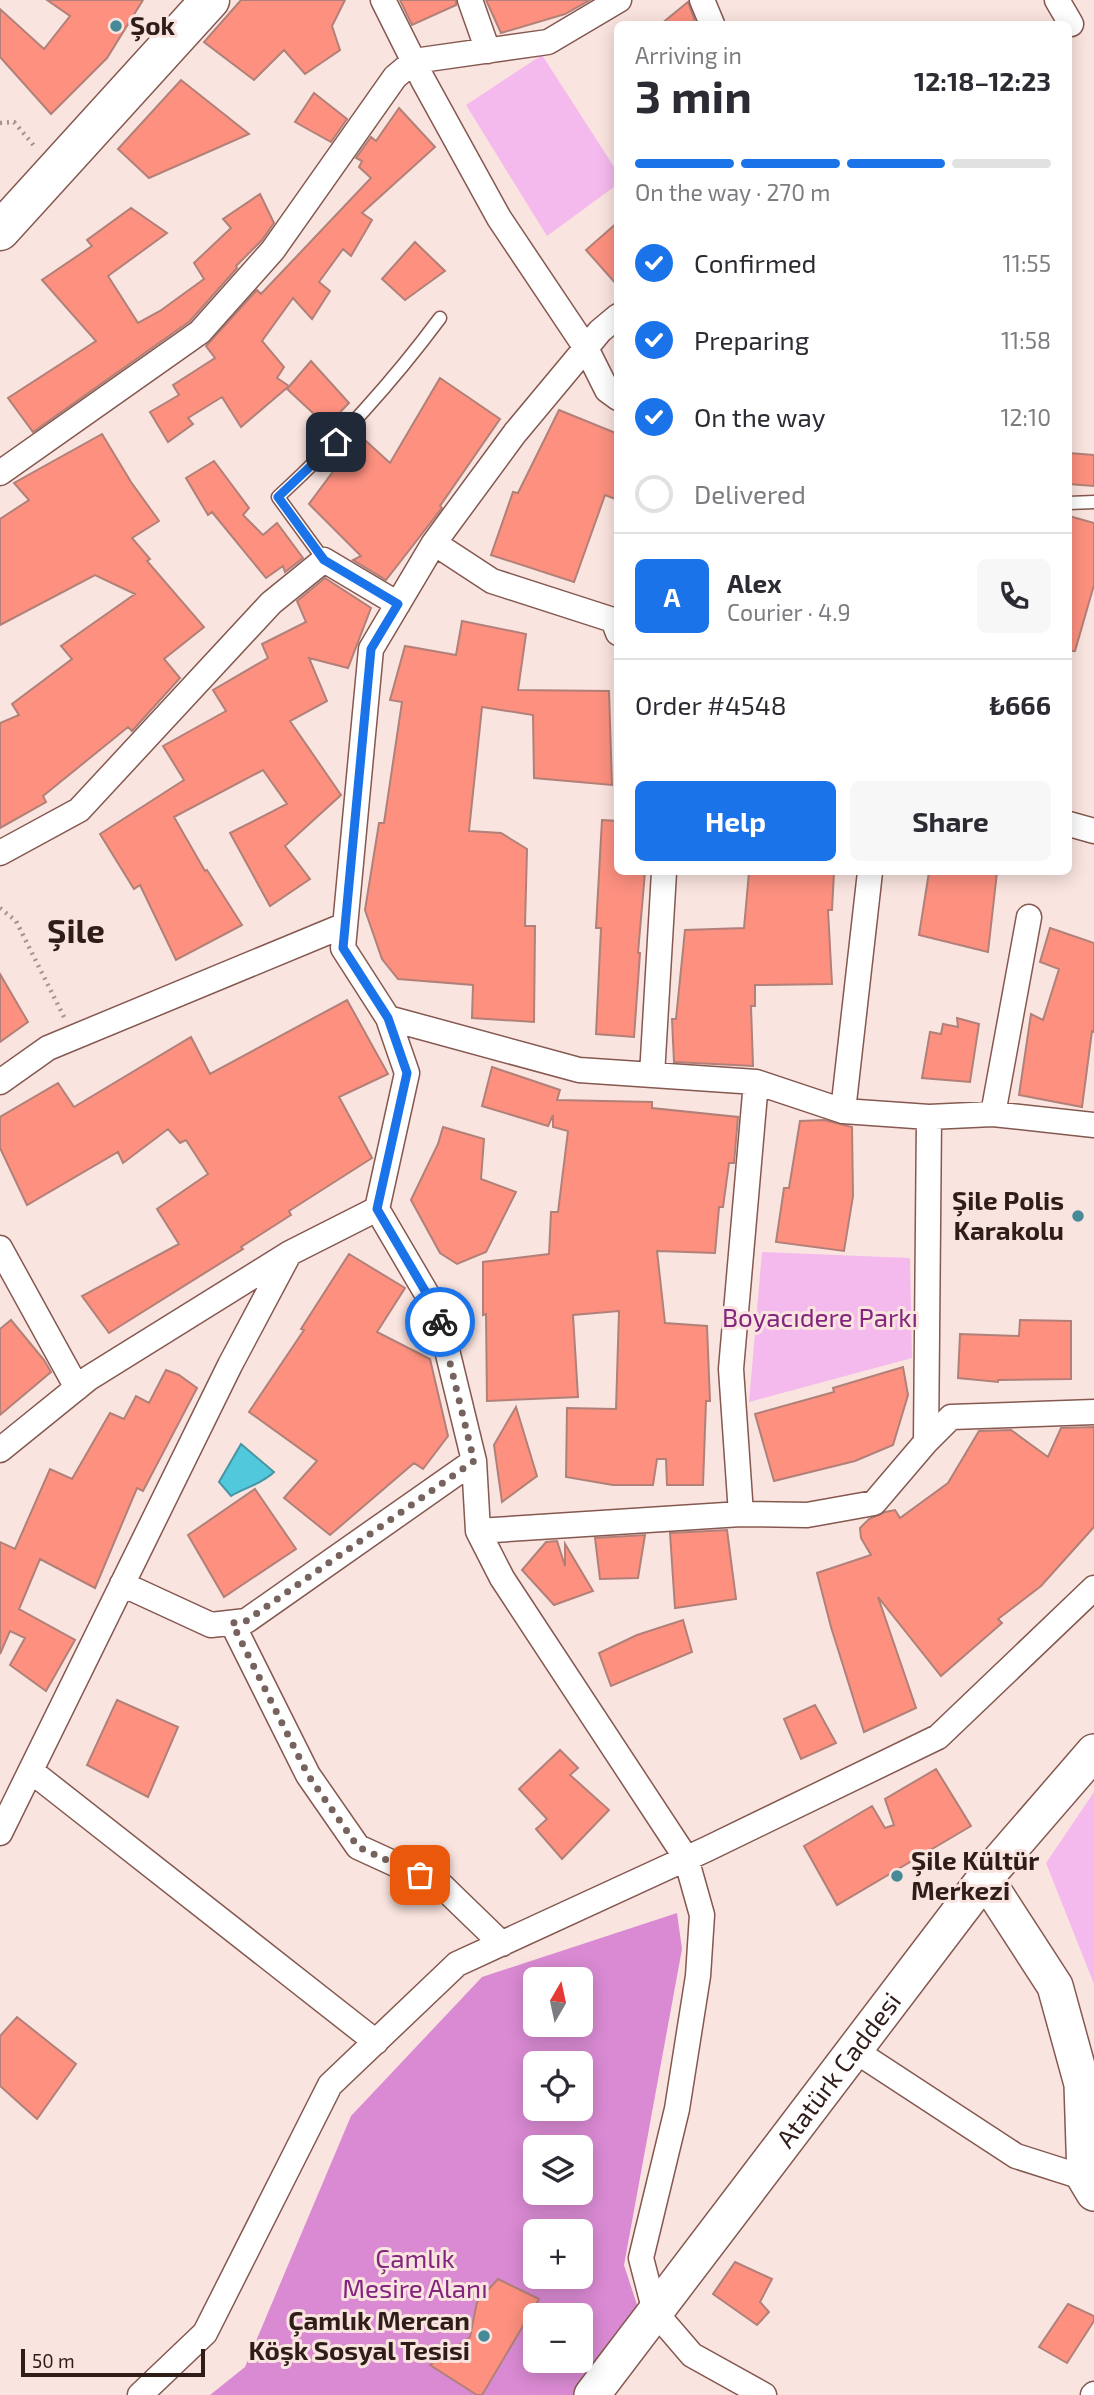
<!DOCTYPE html>
<meta charset="utf-8">
<style>
:root{--surface:#fff;--page:#f7f7f7;--text:#2b2b33;--muted:#7c7c81;--line:#e1e1e2;--accent:#1a73e8}
body{margin:0;font-family:"Exo 2",sans-serif;background:var(--page);color:var(--text);height:100vh;display:flex;flex-direction:column;font-size:26px;white-space:nowrap}
*{box-sizing:border-box;margin:0}
p{font-size:23px;color:var(--muted)}
.icon{flex:none;width:38px;height:38px;fill:none;stroke:currentColor;stroke-width:2;stroke-linecap:round;stroke-linejoin:round}
.map{position:relative;flex:1;overflow:hidden}
.panel{position:absolute;left:614px;top:21px;width:458px;height:854px;display:flex;flex-direction:column;background:var(--surface);border-radius:10px;box-shadow:0 4px 18px #0003}
.panel>*{flex:none}
.needle{width:46px;rotate:9deg}
.buttons{position:absolute;left:523px;top:1967px;display:grid;gap:14px}
.buttons a{display:grid;place-items:center;width:70px;height:70px;border-radius:10px;background:var(--surface);box-shadow:0 4px 18px #0003;font-size:35px}
.scale{position:absolute;left:21px;bottom:18px;width:184px;box-sizing:border-box;padding-left:7px;border:4px solid #301d19;border-top:0;font-size:19px;line-height:24px;white-space:nowrap;color:#301d19;-webkit-text-stroke:5px #fae4df;paint-order:stroke}
.pin{position:absolute;display:grid;place-items:center;width:60px;height:60px;color:#fff;margin:-30px;border-radius:14px;box-shadow:0 4px 10px #0006}
.courier{position:absolute;display:grid;place-items:center;width:70px;height:70px;margin:-35px;border:5px solid #1a73e8;border-radius:50%;background:#fff;color:#222;box-shadow:0 2px 9px #0007}
.headline em{font-style:normal;font-weight:700}
.headline div{display:flex;flex-direction:column-reverse}
.headline{display:flex;align-items:center;justify-content:space-between;height:119px;padding:0 21px}
h1{font-size:46px;font-weight:700;line-height:52px}
.bar{display:grid;grid-template-columns:repeat(4,1fr);gap:10px 7px;align-content:center;height:84px;padding:0 21px}
.bar i{height:9px;border-radius:5px;background:var(--line)}
.bar .on{background:var(--accent)}
.bar p{grid-column:span 4}
.line{display:flex;align-items:center;gap:18px;padding:0 21px;border-top:2px solid var(--line)}
.line div{flex:1}
.round{display:grid;place-items:center;flex:none;width:74px;height:74px;border-radius:10px;background:var(--page)}
ol{padding:0 21px;list-style:none}
li{display:flex;align-items:center;gap:21px;height:77px}
li p{margin-inline-start:auto}
li .icon{padding:7px;border-radius:50%;background:var(--accent);color:#fff;stroke-width:4}
li:last-child{color:var(--muted)}
li i{width:38px;height:38px;border:4px solid var(--line);border-radius:50%}
.cta{display:flex;gap:14px;margin-top:auto;padding:14px 21px}
.cta a{flex:1;height:80px;border-radius:10px;background:var(--accent);color:#fff;font-size:28px;font-weight:700;line-height:80px;text-align:center}
.cta a+a{background:var(--page);color:var(--text)}
.map>svg:first-child{display:block}
</style>
<div class="map">
<svg width="1094" height="2395" viewBox="0 0 1094 2395">
<rect width="100%" height="100%" fill="#fae4df"/>
<path fill="#f4baed" d="M 542,55 L 618,173 L 618,184 L 547,236 L 466,105 Z
M 762,1252 L 910,1258 L 912,1358 L 749,1402 Z
M 1094,1792 L 1094,1984 L 1046,1863 Z"/>
<path fill="#da8ad3" fill-rule="evenodd" d="M 677,1913 L 682,1949 L 624,2265 L 642,2320 L 585,2395 L 210,2395 L 245,2367 L 351,2116 L 482,1977 ZM 536,1979 L 581,1979 L 581,2025 L 536,2025 ZM 536,2063 L 581,2063 L 581,2109 L 536,2109 ZM 536,2147 L 581,2147 L 581,2193 L 536,2193 ZM 536,2231 L 581,2231 L 581,2277 L 536,2277 ZM 536,2315 L 581,2315 L 581,2361 L 536,2361 Z"/>
<path fill="#52c8dc" stroke="#4895a2" stroke-width="2" d="M 241,1444 L 274,1472 C 262,1484 246,1487 231,1496 L 219,1482 Z"/>
<path fill="#fd907f" stroke="#b18078" stroke-width="2" d="M 47,0 L 143,0 L 107,58 L 51,114 L 0,57 L 0,9 L 44,49 L 70,16 Z
M 241,0 L 345,0 L 332,26 L 340,50 L 305,74 L 284,50 L 254,80 L 204,42 Z
M 400,0 L 456,0 L 456,5 L 412,25 Z
M 486,0 L 590,0 L 565,14 L 501,33 Z
M 688,2 L 696,24 L 661,24 Z
M 181,80 L 249,134 L 149,178 L 118,149 Z
M 314,93 L 347,119 L 331,142 L 295,122 Z
M 399,108 L 435,147 L 362,213 L 372,220 L 351,256 L 343,249 L 319,282 L 330,291 L 312,319 L 293,298 L 262,341 L 284,367 L 277,378 L 289,386 L 241,427 L 222,397 L 188,418 L 193,424 L 168,442 L 150,412 L 179,395 L 173,385 L 215,358 L 206,346 L 257,290 L 261,294 L 371,178 L 359,167 L 362,161 L 356,158 L 371,137 L 376,141 Z
M 260,194 L 274,223 L 262,240 L 236,266 L 237,268 L 190,321 L 33,432 L 8,398 L 96,341 L 42,280 L 92,246 L 87,240 L 131,208 L 167,233 L 108,276 L 138,323 L 160,311 L 204,279 L 194,263 L 231,228 L 223,219 Z
M 618,222 L 618,286 L 586,250 Z
M 415,242 L 445,271 L 405,300 L 382,279 Z
M 311,361 L 349,403 L 327,426 L 287,389 Z
M 440,378 L 500,419 L 440,506 L 442,508 L 386,580 L 353,560 L 361,556 L 309,504 L 335,469 L 365,440 L 390,463 Z
M 559,410 L 618,434 L 618,500 L 605,495 L 574,582 L 491,555 L 513,492 L 518,493 Z
M 102,434 L 131,482 L 159,521 L 132,538 L 150,559 L 147,561 L 204,627 L 164,659 L 180,678 L 132,731 L 128,727 L 43,796 L 46,802 L 0,828 L 0,723 L 19,715 L 12,704 L 72,659 L 61,646 L 135,594 L 95,575 L 0,625 L 0,519 L 29,500 L 14,483 Z
M 1069,453 L 1094,455 L 1094,486 L 1069,484 Z
M 214,461 L 249,508 L 243,515 L 263,535 L 277,523 L 303,558 L 285,572 L 283,566 L 266,578 L 212,512 L 208,515 L 186,478 Z
M 1069,516 L 1094,523 L 1094,585 L 1075,651 L 1069,651 Z
M 325,578 L 371,608 L 348,668 L 309,658 L 327,701 L 290,721 L 341,795 L 285,846 L 310,879 L 270,906 L 230,833 L 287,804 L 263,770 L 174,817 L 205,871 L 207,870 L 242,925 L 176,960 L 140,885 L 134,889 L 100,834 L 184,780 L 163,746 L 226,711 L 213,690 L 268,658 L 262,644 L 306,622 L 297,601 Z
M 462,621 L 526,634 L 518,690 L 609,691 L 612,785 L 534,778 L 533,715 L 482,707 L 469,831 L 501,833 L 527,849 L 525,926 L 535,926 L 534,1022 L 472,1018 L 473,985 L 398,979 L 382,959 L 365,910 L 379,823 L 384,823 L 402,702 L 390,700 L 405,646 L 456,655 Z
M 602,820 L 618,821 L 618,872 L 645,872 L 638,953 L 640,953 L 634,1037 L 596,1034 L 601,928 L 596,928 Z
M 749,872 L 834,872 L 832,910 L 828,910 L 832,984 L 755,985 L 755,1006 L 751,1006 L 753,1066 L 674,1062 L 672,1019 L 676,1019 L 685,930 L 744,928 Z
M 929,872 L 997,872 L 988,952 L 919,935 Z
M 1050,928 L 1094,943 L 1094,1032 L 1092,1031 L 1082,1107 L 1019,1095 L 1031,1014 L 1043,1020 L 1059,969 L 1040,962 Z
M 0,974 L 28,1022 L 0,1042 Z
M 347,1000 L 388,1074 L 339,1097 L 372,1158 L 289,1211 L 291,1215 L 241,1247 L 243,1249 L 109,1333 L 82,1296 L 179,1244 L 157,1209 L 208,1174 L 186,1140 L 180,1143 L 168,1129 L 123,1163 L 118,1152 L 27,1205 L 0,1148 L 0,1117 L 58,1083 L 74,1107 L 191,1037 L 210,1074 Z
M 957,1018 L 979,1024 L 970,1082 L 922,1078 L 930,1032 L 941,1034 L 943,1024 L 958,1027 Z
M 492,1067 L 560,1090 L 557,1100 L 652,1102 L 652,1108 L 738,1117 L 734,1163 L 729,1163 L 723,1207 L 719,1207 L 715,1253 L 657,1251 L 665,1323 L 707,1326 L 710,1401 L 706,1401 L 703,1485 L 667,1485 L 666,1459 L 657,1459 L 653,1485 L 613,1485 L 566,1477 L 567,1408 L 616,1409 L 619,1311 L 573,1315 L 578,1397 L 487,1401 L 486,1314 L 483,1315 L 483,1262 L 549,1254 L 551,1212 L 558,1212 L 568,1131 L 553,1127 L 553,1115 L 548,1126 L 482,1106 Z
M 824,1120 L 852,1127 L 853,1196 L 844,1251 L 776,1242 L 784,1188 L 789,1188 L 800,1121 Z
M 443,1127 L 484,1139 L 481,1179 L 516,1192 L 486,1252 L 457,1264 L 440,1253 L 411,1200 L 438,1144 Z
M 349,1254 L 405,1288 L 377,1332 L 430,1359 L 448,1436 L 423,1469 L 414,1463 L 330,1535 L 284,1498 L 317,1461 L 249,1412 L 304,1330 L 301,1329 Z
M 11,1320 L 44,1360 L 51,1372 L 0,1415 L 0,1329 Z
M 1020,1320 L 1071,1321 L 1071,1379 L 998,1380 L 998,1382 L 958,1378 L 960,1334 L 1019,1336 Z
M 903,1367 L 908,1395 L 893,1445 L 855,1461 L 774,1481 L 755,1414 L 834,1392 L 833,1388 Z
M 166,1370 L 179,1375 L 197,1388 L 143,1491 L 137,1488 L 95,1588 L 40,1559 L 19,1609 L 75,1640 L 46,1691 L 10,1665 L 25,1638 L 10,1631 L 0,1654 L 0,1542 L 15,1549 L 50,1469 L 72,1479 L 110,1413 L 124,1419 L 136,1396 L 149,1403 Z
M 516,1407 L 537,1476 L 502,1502 L 494,1445 Z
M 1094,1427 L 1094,1527 L 1041,1586 L 998,1619 L 1002,1623 L 941,1676 L 878,1597 L 916,1708 L 864,1732 L 831,1627 L 817,1573 L 871,1555 L 861,1538 L 860,1528 L 869,1519 L 885,1512 L 895,1510 L 900,1518 L 948,1483 L 979,1431 L 1011,1430 L 1048,1457 L 1061,1428 Z
M 255,1489 L 296,1549 L 224,1597 L 188,1535 Z
M 727,1530 L 736,1599 L 675,1608 L 670,1533 Z
M 645,1535 L 638,1578 L 600,1579 L 595,1538 Z
M 557,1541 L 565,1566 L 565,1544 L 593,1591 L 554,1605 L 522,1570 L 546,1542 Z
M 683,1620 L 692,1652 L 611,1686 L 599,1653 L 637,1635 Z
M 117,1700 L 178,1727 L 148,1797 L 87,1765 Z
M 815,1705 L 836,1743 L 801,1759 L 784,1719 Z
M 560,1750 L 578,1768 L 570,1775 L 609,1810 L 562,1859 L 536,1829 L 547,1819 L 519,1789 Z
M 936,1769 L 971,1826 L 837,1905 L 804,1846 L 872,1806 L 885,1828 L 894,1825 L 885,1799 Z
M 17,2017 L 76,2064 L 37,2119 L 0,2086 L 0,2036 Z
M 735,2262 L 772,2279 L 760,2302 L 769,2312 L 757,2325 L 713,2294 Z
M 498,2279 L 539,2299 L 482,2395 L 477,2395 L 430,2365 L 470,2337 L 477,2302 Z
M 1068,2304 L 1094,2316 L 1094,2321 L 1067,2363 L 1039,2347 Z"/>
<g fill="none" stroke-linecap="round" stroke-linejoin="round">
<defs>
<path id="lane" d="M 1069,503 L 1094,502
M 324,560 L 278,497 C 338,442 391,384 440,318"/>
<path id="street" d="M 383,0 L 423,80 L 499,218 L 586,348 L 607,390 L 618,398
M 470,0 L 488,51
M 702,0 L 712,24
M 1057,0 L 1071,24
M 0,473 L 200,332 L 273,250 L 395,77 L 414,61 L 548,42 L 619,0
M 434,543 L 492,581 L 613,620 L 618,633
M 1069,824 L 1094,831
M 0,853 L 79,810 L 271,603 L 324,560 L 398,604
M 388,1018 L 579,1070 L 756,1082 L 843,1111 L 929,1117 L 993,1114 L 1094,1125
M 652,1075 L 664,872
M 0,1082 L 48,1048 L 345,925
M 843,1111 L 870,872
M 993,1114 L 1029,917
M 377,1209 L 438,1313 L 474,1461 L 478,1531 L 502,1578 L 686,1858 L 702,1915 L 698,1976 L 677,2109 L 641,2258 L 655,2312 L 692,2355 L 764,2395
M 0,1248 L 77,1388
M 926,1442 L 929,1117
M 0,1450 L 89,1378 L 290,1253 L 377,1209 L 407,1073 L 388,1018 L 343,948 L 371,649 L 434,543 L 515,433 L 600,331 L 618,316
M 741,1514 L 731,1369 L 756,1082
M 478,1531 L 741,1514 L 807,1515 L 874,1503 L 926,1442 L 951,1417 L 1094,1412
M 122,1584 L 211,1625 L 246,1621 L 474,1461
M 232,1623 L 308,1775 L 358,1847 L 441,1885 L 502,1944
M 31,1771 L 376,2042
M 0,1833 L 230,1365 L 289,1254
M 854,2050 L 1016,2156 L 1085,2178
M 140,2395 L 205,2333 L 330,2085 L 457,1964 L 707,1849 L 938,1737 L 1094,1588
M 1093,2395 L 1094,2394"/>
<g id="secondary">
<path d="M 985,1878 L 1055,1986 L 1082,2084 L 1085,2178 L 1094,2193"/>
<path id="s1" d="M 592,2395 L 985,1878 L 1094,1752"/>
</g>
<path id="primary" d="M 0,231 L 210,0"/>
</defs>
<use href="#lane" stroke="#855850" stroke-width="15"/>
<use href="#street" stroke="#855850" stroke-width="27"/>
<use href="#secondary" stroke="#855850" stroke-width="38"/>
<use href="#primary" stroke="#855850" stroke-width="41"/>
<path stroke="#a7928e" stroke-width="4.5" stroke-dasharray="2 5" stroke-linecap="butt" d="M 0,123 L 14,122 L 36,148
M 0,908 L 16,921 L 64,1017"/>
<use href="#lane" stroke="#fff" stroke-width="12"/>
<use href="#street" stroke="#fff" stroke-width="24"/>
<use href="#secondary" stroke="#fff" stroke-width="35"/>
<use href="#primary" stroke="#fff" stroke-width="38"/>
</g>
<g fill="none" stroke-linecap="round" stroke-linejoin="round">
<path stroke="#77635e" stroke-width="7" stroke-dasharray="0 12.6" d="M 420,1875 L 358,1847 L 308,1775 L 232,1623 L 246,1621 L 474,1461 L 440,1322"/>
<path stroke="#1a73e8" stroke-width="9" d="M 336,442 L 278,497 L 324,560 L 398,604 L 371,649 L 343,948 L 388,1018 L 407,1073 L 377,1209 L 438,1313 L 440,1322"/>
</g>
<g fill="#458a96" stroke="#fae4df" stroke-width="2.5">
<circle cx="116" cy="26" r="7"/>
<circle cx="1078" cy="1216" r="7"/>
<circle cx="897" cy="1876" r="7"/>
<circle cx="484" cy="2336" r="7"/>
</g>
<g text-anchor="middle" stroke-width="6" stroke-linejoin="round" paint-order="stroke">
<g font-size="26" font-weight="bold" fill="#301d19" stroke="#fae4df" text-anchor="start">
<text x="130" y="35">Şok</text>
<text x="1064" y="1210" text-anchor="end">Şile Polis<tspan x="1064" dy="30">Karakolu</tspan></text>
<text x="911" y="1870">Şile Kültür<tspan x="911" dy="30">Merkezi</tspan></text>
<text x="470" y="2330" text-anchor="end">Çamlık Mercan<tspan x="470" dy="30">Köşk Sosyal Tesisi</tspan></text>
</g>
<g font-size="26" fill="#83257e" stroke="#fae4df">
<text x="820" y="1327">Boyacıdere Parkı</text>
<text x="415" y="2268">Çamlık<tspan x="415" dy="30">Mesire Alanı</tspan></text>
</g>
<g font-size="26" fill="#301d19" stroke="#fae4df">
<text dy="9" stroke="none"><textPath href="#s1" startOffset="408">Atatürk Caddesi</textPath></text>
</g>
<g font-size="33" font-weight="bold" fill="#301d19" stroke="#fae4df">
<text x="76" y="943">Şile</text>
</g>
</g>
</svg>
<div class="buttons">
<a><svg class="needle" viewBox="-14 -14 28 28"><path d="M0-13l5 13h-10z" fill="#e53935"/><path d="M0 13l5-13h-10z" fill="#7c7c81"/></svg></a>
<a><svg class="icon" aria-label="locate" viewBox="0 0 24 24"><circle cx="12" cy="12" r="6"/><path d="M12 2v4M12 18v4M2 12h4M18 12h4"/></svg></a>
<a><svg class="icon" aria-label="layers" viewBox="0 0 24 24"><path d="M12 4l9 5-9 5-9-5zM3 14l9 5 9-5"/></svg></a>
<a>+</a>
<a>−</a>
</div>
<div class="scale">50 m</div>
<div class="pin" style="left:420px;top:1875px;background:#ea580c"><svg class="icon" aria-label="bag" viewBox="0 0 24 24"><path d="M5 8h14l-1 12H6zM9 8a3 3 0 0 1 6 0"/></svg></div>
<div class="pin" style="left:336px;top:442px;background:#1f2937"><svg class="icon" aria-label="home" viewBox="0 0 24 24"><path d="M3 11l9-7 9 7M6 9v11h12V9"/></svg></div>
<div class="courier" style="left:440px;top:1322px"><svg class="icon" aria-label="bike" viewBox="0 0 24 24"><circle cx="6" cy="16" r="4"/><circle cx="18" cy="16" r="4"/><path d="M6 16l4-8h5l3 8M10 8l3 8H6M13 5h3"/></svg></div>
<section class="panel">
<div class="headline"><div><h1>3 min</h1><p>Arriving in</p></div><em>12:18–12:23</em></div>
<div class="bar"><i class="on"></i><i class="on"></i><i class="on"></i><i></i><p>On the way · 270 m</p></div>
<ol>
<li><svg class="icon" aria-label="check" viewBox="0 0 24 24"><path d="M5 12l5 5 9-10"/></svg>Confirmed<p>11:55</p></li>
<li><svg class="icon" aria-label="check" viewBox="0 0 24 24"><path d="M5 12l5 5 9-10"/></svg>Preparing<p>11:58</p></li>
<li><svg class="icon" aria-label="check" viewBox="0 0 24 24"><path d="M5 12l5 5 9-10"/></svg>On the way<p>12:10</p></li>
<li><i></i>Delivered</li>
</ol>
<div class="line" style="height:126px"><b class="round" style="background:var(--accent);color:#fff">A</b><div><b>Alex</b><p>Courier · 4.9</p></div><a class="round"><svg class="icon" aria-label="phone" viewBox="0 0 24 24"><path d="M5 4h4l2 5-3 2q2 4 5 5l2-3 5 2v4C11 20 4 13 5 4z"/></svg></a></div>
<div class="line" style="height:91px"><div>Order #4548</div><b>₺666</b></div>
<div class="cta"><a>Help</a><a>Share</a></div>
</section>
</div>
